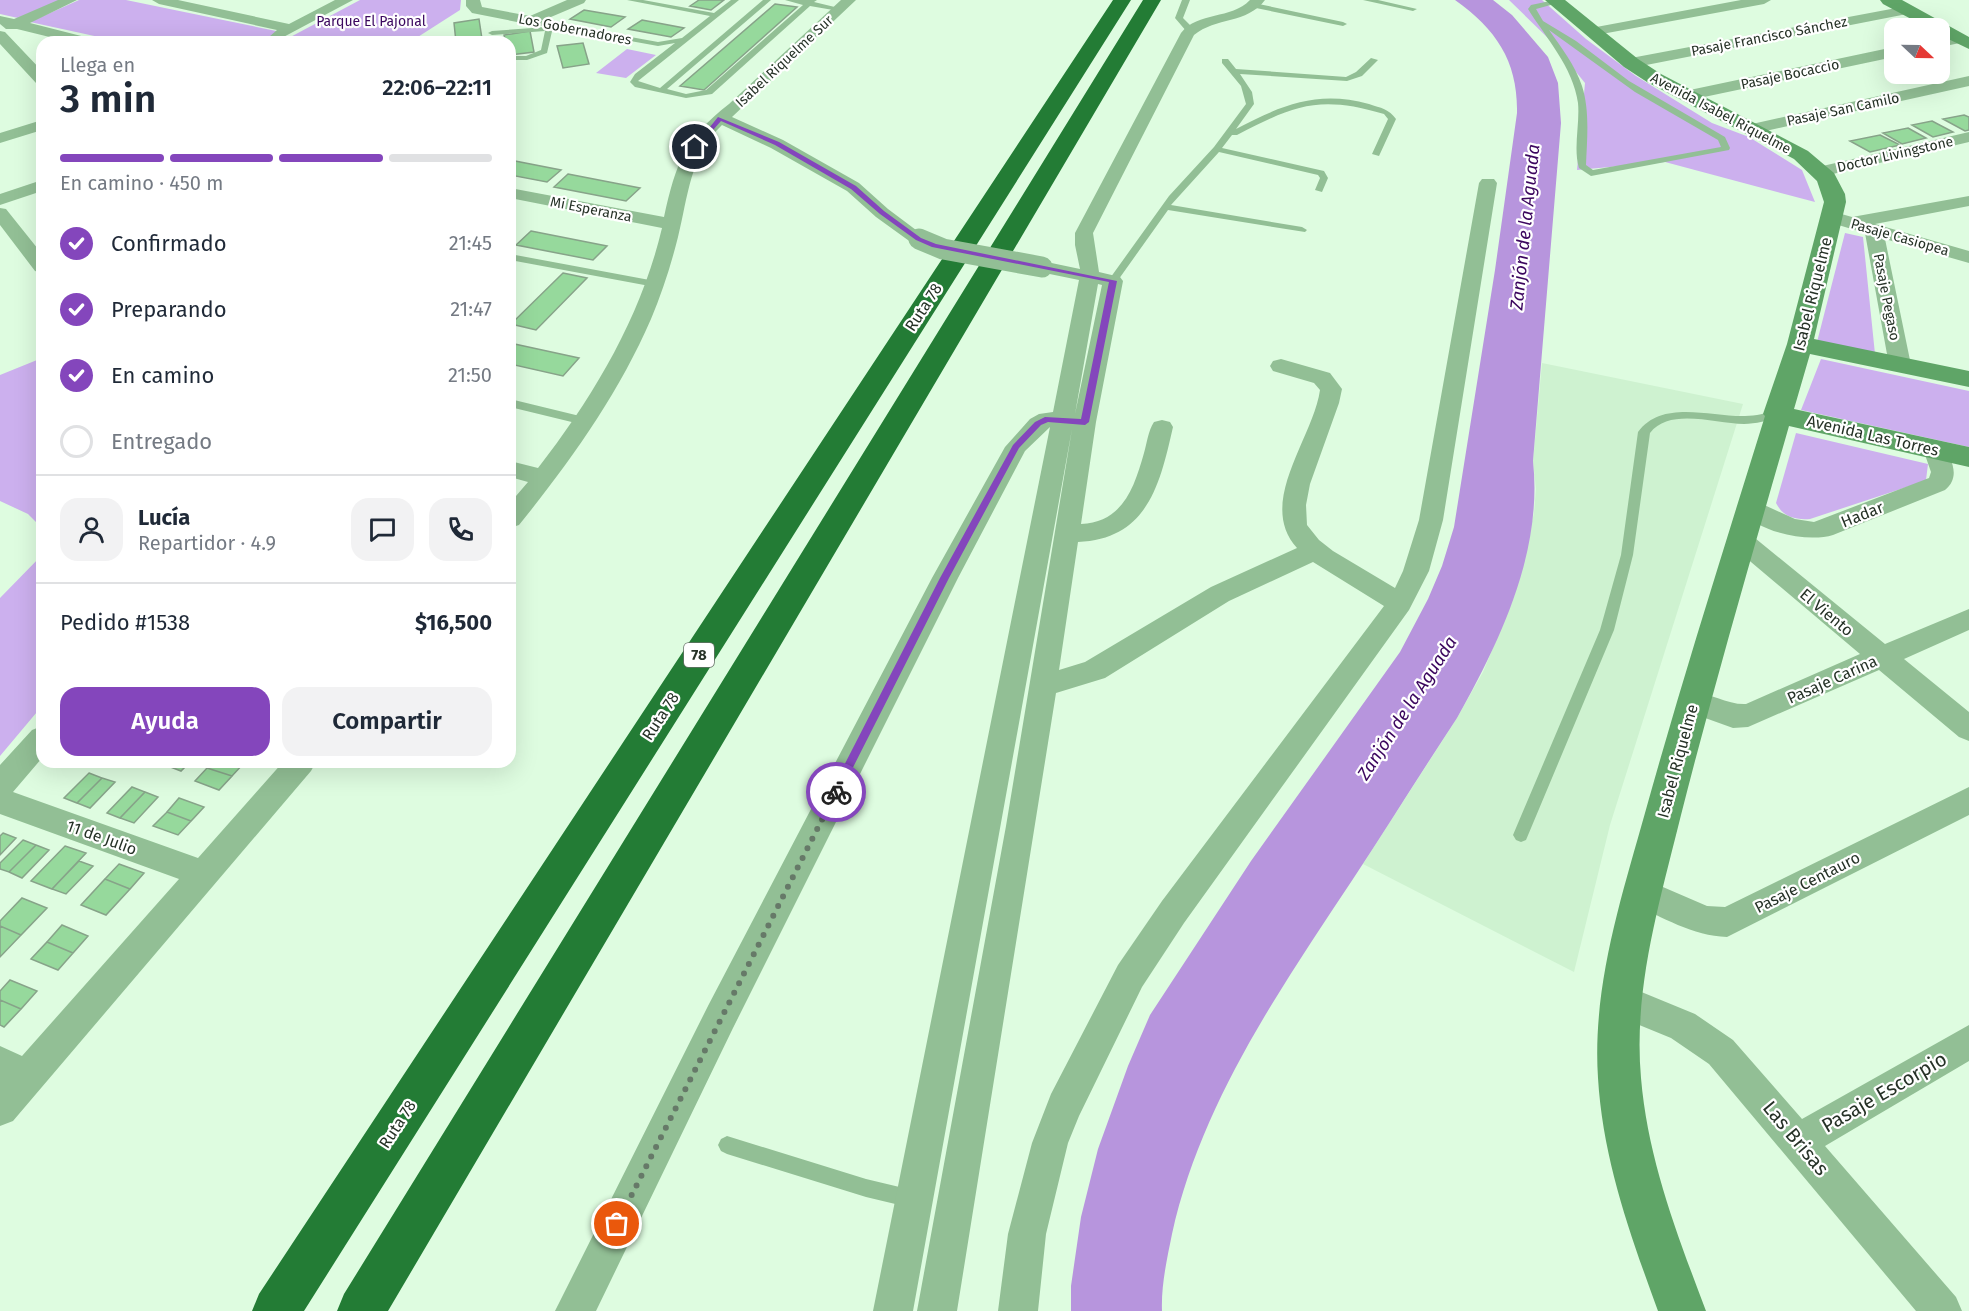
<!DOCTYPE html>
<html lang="es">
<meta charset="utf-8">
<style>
:root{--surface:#fff;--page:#f2f2f3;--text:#1f2937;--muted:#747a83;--line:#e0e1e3;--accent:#8446bc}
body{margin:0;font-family:"Fira Sans",sans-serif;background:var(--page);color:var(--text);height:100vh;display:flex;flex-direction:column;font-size:22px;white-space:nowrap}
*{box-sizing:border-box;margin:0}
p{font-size:20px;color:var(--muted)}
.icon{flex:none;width:33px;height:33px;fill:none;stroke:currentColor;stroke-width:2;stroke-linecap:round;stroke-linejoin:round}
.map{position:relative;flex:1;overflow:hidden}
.sheet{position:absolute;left:36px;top:36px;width:480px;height:732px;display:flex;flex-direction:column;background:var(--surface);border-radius:18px;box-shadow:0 6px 24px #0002}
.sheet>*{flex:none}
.needle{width:39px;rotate:112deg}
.tools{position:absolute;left:1884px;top:18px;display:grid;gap:12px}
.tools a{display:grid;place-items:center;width:66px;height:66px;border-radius:12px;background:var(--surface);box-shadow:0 6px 24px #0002;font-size:30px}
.pin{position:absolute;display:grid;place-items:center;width:51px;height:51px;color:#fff;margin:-26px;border:3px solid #fff;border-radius:50%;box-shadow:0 2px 6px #0007}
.courier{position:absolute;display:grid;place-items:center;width:60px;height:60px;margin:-30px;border:4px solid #8446bc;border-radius:50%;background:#fff;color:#222;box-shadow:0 2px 8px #0007}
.head em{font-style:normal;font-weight:600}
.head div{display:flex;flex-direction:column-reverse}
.head{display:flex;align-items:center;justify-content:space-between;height:102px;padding:0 24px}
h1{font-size:39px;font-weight:600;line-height:45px}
.bar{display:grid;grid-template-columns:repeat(4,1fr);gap:9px 6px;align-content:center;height:72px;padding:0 24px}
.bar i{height:8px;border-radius:4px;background:var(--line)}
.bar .on{background:var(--accent)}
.bar p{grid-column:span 4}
.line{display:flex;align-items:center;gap:15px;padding:0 24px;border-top:2px solid var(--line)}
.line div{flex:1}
.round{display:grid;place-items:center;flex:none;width:63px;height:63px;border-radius:18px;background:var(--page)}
ol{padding:0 24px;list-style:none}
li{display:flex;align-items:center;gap:18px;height:66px}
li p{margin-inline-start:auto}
li .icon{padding:6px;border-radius:50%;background:var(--accent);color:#fff;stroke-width:4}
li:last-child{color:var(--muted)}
li i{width:33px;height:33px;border:3px solid var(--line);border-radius:50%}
.button{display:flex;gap:12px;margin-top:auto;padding:12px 24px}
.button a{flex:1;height:69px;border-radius:18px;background:var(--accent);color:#fff;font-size:24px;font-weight:600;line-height:69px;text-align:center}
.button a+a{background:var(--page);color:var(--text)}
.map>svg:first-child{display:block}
</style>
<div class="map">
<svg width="1969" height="1311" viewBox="0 0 1969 1311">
<rect width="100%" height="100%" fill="#defce0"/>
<path fill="#cef2d0" d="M 1542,363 L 1743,404 L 1610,825 L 1574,972 L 1363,864 L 1457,718 L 1483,672 L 1514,597 L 1534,513 L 1536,489 L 1533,461 Z"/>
<path fill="#ccb0ee" d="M 0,0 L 60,0 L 18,18 L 0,14 Z
M 79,0 L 126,0 L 281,32 L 262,42 L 122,42 L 30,22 Z
M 360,0 L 461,0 L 460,10 L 410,42 L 281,42 Z
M 1509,0 L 1542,0 L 1586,39 L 1636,76 L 1712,123 L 1749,137 L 1802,170 L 1815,202 L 1665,162 L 1577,170 L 1585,83 L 1550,40 Z
M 627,49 L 656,55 L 626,78 L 596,73 Z
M 1845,233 L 1863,237 L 1875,354 L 1817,342 Z
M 42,358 L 42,528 L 28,514 L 0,501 L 0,375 Z
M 1821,359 L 1969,391 L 1969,447 L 1801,410 Z
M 1796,433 L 1928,464 L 1926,480 L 1919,483 L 1810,519 C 1795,520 1783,517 1776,503 Z
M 42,555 L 42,706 L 0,756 L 0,598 Z"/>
<path fill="#b795dd" d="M 1455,0 L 1493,0 L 1512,15 L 1548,57 L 1558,83 L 1561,123 L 1533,461 C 1543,552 1500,641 1457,718 C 1422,771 1388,826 1353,879 C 1280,989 1201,1103 1172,1234 C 1167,1259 1161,1285 1162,1311 L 1071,1311 L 1071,1286 L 1081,1217 L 1098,1149 L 1128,1066 L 1150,1015 L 1251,861 L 1400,652 L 1428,599 L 1442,566 L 1454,527 L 1495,270 L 1517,113 C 1518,62 1497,30 1455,0 Z"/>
<path fill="#96d99c" stroke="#87a389" stroke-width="1.5" d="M 699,0 L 724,0 L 711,10 L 690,6 Z
M 775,4 L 797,7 L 704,90 L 680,86 Z
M 584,10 L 625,17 L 611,27 L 570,19 Z
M 479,19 L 482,39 L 456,42 L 454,23 Z
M 642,20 L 684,28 L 671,37 L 628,29 Z
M 530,31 L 534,52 L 510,55 L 510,42 L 506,42 L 504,35 Z
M 583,43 L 589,64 L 563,68 L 557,46 Z
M 1964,115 L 1969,117 L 1969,130 L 1965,131 L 1943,119 Z
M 1932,121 L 1953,132 L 1933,137 L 1912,125 Z
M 1908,128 L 1926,138 L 1902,144 L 1883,133 Z
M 1880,135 L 1900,145 L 1870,152 L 1850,141 Z
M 510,160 L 561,170 L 547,182 L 510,175 Z
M 568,174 L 640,188 L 626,201 L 554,187 Z
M 531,231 L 607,246 L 593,260 L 516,245 Z
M 563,273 L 587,278 L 536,330 L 511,324 Z
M 510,343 L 579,358 L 563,376 L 510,364 Z
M 173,762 L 190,762 L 181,771 L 168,766 Z
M 213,762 L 241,762 L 244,763 L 232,776 L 207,768 Z
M 207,768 L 232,776 L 219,790 L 195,781 Z
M 89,773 L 102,778 L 77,803 L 64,798 Z
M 102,778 L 115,782 L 90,808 L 77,803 Z
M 132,787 L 145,792 L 120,818 L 107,813 Z
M 145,792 L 158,797 L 134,823 L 120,818 Z
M 179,798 L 204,807 L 191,821 L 167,812 Z
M 167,812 L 191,821 L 178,835 L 153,826 Z
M 3,833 L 16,838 L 0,855 L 0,836 Z
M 23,840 L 36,845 L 9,872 L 0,869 L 0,863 Z
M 36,845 L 49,850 L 22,878 L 9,872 Z
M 65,846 L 86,853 L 52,889 L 31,881 Z
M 79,861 L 93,866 L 66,894 L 52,889 Z
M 119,864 L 144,873 L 130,889 L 105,879 Z
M 105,879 L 130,889 L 106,915 L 81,905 Z
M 22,898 L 47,908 L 21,935 L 0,926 L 0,921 Z
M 62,925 L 88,936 L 73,953 L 47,942 Z
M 0,926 L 21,935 L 0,957 Z
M 47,942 L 73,953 L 58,970 L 31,959 Z
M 10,980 L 37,991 L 21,1009 L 0,1000 L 0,991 Z
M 0,1000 L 21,1009 L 4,1027 L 0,1025 Z"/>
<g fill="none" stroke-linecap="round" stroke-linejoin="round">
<path fill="#92bf95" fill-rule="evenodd" d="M 627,0 L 643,0 L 714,13 L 731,0 L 739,0 L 638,81 L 660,88 L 763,0 L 771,0 L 667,89 L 686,94 L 706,90 L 803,5 L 785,0 L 817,0 L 814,2 L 843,9 L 839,11 L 810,6 L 712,94 L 686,98 L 635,87 L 630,82 L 635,74 L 675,43 L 658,46 L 553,27 L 547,53 L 527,60 L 510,60 L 510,56 L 526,56 L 541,50 L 545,31 L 492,35 L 488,33 L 492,31 L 546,27 L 529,23 L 529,19 L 532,19 L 658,42 L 682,38 L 710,16 Z
M 1182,0 L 1190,0 L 1183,18 L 1193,28 L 1193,32 L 1187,32 L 1175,18 Z
M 1363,0 L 1378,0 L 1417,9 L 1413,11 Z
M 1555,0 L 1558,1 L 1558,3 L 1536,9 L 1543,21 L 1576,41 L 1629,81 L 1725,137 L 1730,148 L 1729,150 L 1591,176 L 1579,168 C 1573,148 1580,124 1578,103 C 1573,67 1546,38 1528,9 L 1531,5 ZM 1549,30 L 1635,92 L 1718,140 L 1721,147 L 1593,170 L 1586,165 C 1587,139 1590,111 1582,86 C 1575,65 1561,47 1549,30 Z
M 1254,3 L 1343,22 L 1347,24 L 1343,26 L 1251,7 L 1251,3 Z
M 1371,58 L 1378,60 L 1362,76 L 1347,81 L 1240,74 L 1252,92 L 1254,104 L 1236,129 C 1282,105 1317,90 1369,104 C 1381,108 1389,109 1396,119 L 1379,156 L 1372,154 L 1388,119 L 1384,114 C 1319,95 1295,105 1237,135 L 1232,135 L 1222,148 L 1324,171 L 1328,178 L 1322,192 L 1315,190 L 1320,178 L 1318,175 L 1219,152 L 1171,205 L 1302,227 L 1307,230 L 1305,232 L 1168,210 L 1116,283 L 1110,283 L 1108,281 L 1169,196 L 1214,147 L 1246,104 L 1241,86 L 1222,63 L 1222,59 L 1228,59 L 1236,69 L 1346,77 L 1356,72 Z
M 510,254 L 655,281 L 660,284 L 655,287 L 510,260 Z
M 510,399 L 588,418 L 590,421 L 584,425 L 510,407 Z
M 1777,410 L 1781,411 L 1781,417 C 1769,420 1756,424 1744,424 C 1716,424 1670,407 1650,433 L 1633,555 L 1614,630 L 1526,840 L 1521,842 L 1516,840 L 1513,835 L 1600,630 L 1621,555 L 1638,432 C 1662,399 1711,417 1745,416 C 1756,416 1766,413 1777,410 Z
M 727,1136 L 866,1179 L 912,1190 L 919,1192 L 921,1199 L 919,1206 L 912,1208 L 866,1197 L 727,1154 L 721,1151 L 718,1145 L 721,1139 Z"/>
<path fill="#92bf95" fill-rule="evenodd" d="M 58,0 L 77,0 L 30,23 L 93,39 L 95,42 L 70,42 L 17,29 L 6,29 L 0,24 L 0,16 L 14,19 Z
M 152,0 L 178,0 L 289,24 L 335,0 L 353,0 L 276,41 L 269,37 L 277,30 L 159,4 Z
M 466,0 L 480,0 L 482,7 L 530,16 L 567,0 L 586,0 L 584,3 L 532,25 L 472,13 L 466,6 Z
M 841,0 L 856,0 L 732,117 L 783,140 L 859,183 L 888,209 L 928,239 L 926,243 L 912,243 L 876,217 L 847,191 L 771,148 L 722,125 C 690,155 688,197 678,237 C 671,265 662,293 651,319 C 618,395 570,462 519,525 L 510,528 L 510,503 L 528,482 L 510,477 L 510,461 L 538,468 C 594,396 641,317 662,228 L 510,198 L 510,188 L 664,217 C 676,163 685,138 729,104 Z
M 1250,0 L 1265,0 C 1247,24 1216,17 1194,35 L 1093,233 L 1099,272 L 1120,277 L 1123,281 L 1096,422 L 1081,524 C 1123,522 1134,488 1144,453 C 1147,443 1148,431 1154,422 L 1162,420 L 1170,422 L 1173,427 C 1160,484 1148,539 1078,542 L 1059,670 L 1085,662 L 1211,587 L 1297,548 C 1256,503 1313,439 1320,390 L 1314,383 L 1273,371 L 1270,366 L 1273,361 L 1281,359 L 1330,373 L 1342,389 L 1339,403 L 1310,484 L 1306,505 L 1307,525 L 1319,540 L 1333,551 L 1395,588 L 1403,571 L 1419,520 L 1479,183 L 1482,179 L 1494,179 L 1497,183 L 1443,520 L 1429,571 L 1409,610 L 1184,923 L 1142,987 L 1079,1116 L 1068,1143 L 1046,1234 L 1038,1311 L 998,1311 L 1008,1234 L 1032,1143 L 1051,1094 L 1118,965 L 1162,901 L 1384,606 L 1313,562 L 1229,601 L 1105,678 L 1056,693 L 957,1311 L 917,1311 L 1006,826 L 1072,429 L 913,1311 L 873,1311 L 1050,427 L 1025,451 L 958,578 L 733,1028 L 596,1311 L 555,1311 L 709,1004 L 932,578 L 1005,447 L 1030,419 L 1039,414 L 1053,412 L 1079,280 L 1035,271 L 1032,267 L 1035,263 L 1042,261 L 1080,269 L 1075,245 L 1075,233 L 1181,33 C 1198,11 1231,20 1250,0 ZM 1098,284 L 1102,285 L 1075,414 Z
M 1741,0 L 1771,0 L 1764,4 L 1591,36 L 1584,32 L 1591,28 Z
M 1907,6 L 1912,7 L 1914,10 L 1912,13 L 1631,68 L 1623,63 L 1631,58 Z
M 0,31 L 5,32 L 42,71 L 42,85 L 36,83 L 0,44 Z
M 1960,35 L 1967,39 L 1965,42 L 1940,47 L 1940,39 Z
M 1894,47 L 1894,57 L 1685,101 L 1677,96 L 1685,91 Z
M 1969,76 L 1969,86 L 1752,134 L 1744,129 L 1752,124 Z
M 42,120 L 42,130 L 0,143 L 0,133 Z
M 1969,132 L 1969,142 L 1820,177 L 1814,176 L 1811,172 L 1814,168 Z
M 42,180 L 42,191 L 0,205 L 0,194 Z
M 1969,196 L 1969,206 L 1875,224 L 1969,251 L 1969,263 L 1885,239 L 1911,365 L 1908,370 L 1900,372 L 1892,370 L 1889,365 L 1865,233 L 1825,221 L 1822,217 L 1825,213 L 1831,211 L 1852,217 Z
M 0,208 L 6,209 L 42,254 L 42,273 L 35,271 L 0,225 Z
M 1934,441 L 1942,444 C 1952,459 1961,477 1945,490 L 1833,535 C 1807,543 1754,532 1739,507 L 1742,501 L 1751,499 L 1795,519 L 1814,522 L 1929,478 L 1931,472 L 1923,449 L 1926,444 Z
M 1741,531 L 1750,534 L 1885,644 L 1969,609 L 1969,630 L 1904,659 L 1969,712 L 1969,741 L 1959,737 L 1879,670 L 1748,727 L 1733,728 L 1683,710 L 1679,702 L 1683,694 C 1703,687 1724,705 1746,704 L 1860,654 L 1732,546 L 1729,540 L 1732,534 Z
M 42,726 L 42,758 L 13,792 L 198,858 L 283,762 L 316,762 L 311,771 L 13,1121 L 0,1126 L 0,1046 L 22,1056 L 179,879 L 0,814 L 0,765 L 32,730 Z
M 1969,787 L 1969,815 L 1727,937 C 1693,936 1662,917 1631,903 L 1626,893 L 1631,883 L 1642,878 L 1707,906 L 1725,907 Z
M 1622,984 L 1695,1014 L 1733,1040 L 1802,1119 L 1969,1025 L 1969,1061 L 1825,1146 L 1956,1297 L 1962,1311 L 1916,1311 L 1709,1064 L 1671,1038 L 1610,1013 L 1605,1001 L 1610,989 Z"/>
<path fill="#5fa567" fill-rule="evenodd" d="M 1545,0 L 1565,0 L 1638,59 L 1661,74 L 1808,151 L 1834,173 L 1845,194 L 1846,202 L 1814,339 L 1969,371 L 1969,387 L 1810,354 L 1794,409 L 1969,447 L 1969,467 L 1789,426 C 1752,555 1714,685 1681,815 C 1660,901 1633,988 1641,1078 C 1648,1160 1677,1234 1706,1311 L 1658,1311 C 1630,1234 1603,1160 1598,1078 C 1592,987 1621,899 1645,813 C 1682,680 1724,548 1765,416 L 1763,414 L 1787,344 L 1824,202 L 1817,181 L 1794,159 L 1647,82 L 1624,67 Z
M 1880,0 L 1902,0 L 1969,37 L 1969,49 L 1940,35 L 1940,28 L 1928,28 L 1883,4 Z"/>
<path fill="#237c35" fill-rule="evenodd" d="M 1113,0 L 1131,0 L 304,1311 L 252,1311 L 259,1294 Z
M 1143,0 L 1161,0 L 388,1311 L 337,1311 L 344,1294 Z"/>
<path stroke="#92bf95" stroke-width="21" d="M 919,239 L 943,249 L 1042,267"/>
</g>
<path fill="#8446bc" d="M 718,117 L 779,142 L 856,186 L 884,211 L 921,238 L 936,244 L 1117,281 L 1089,422 L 1085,425 L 1048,422 L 1041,425 L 1019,448 L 949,578 L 839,795 L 832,795 L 832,789 L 940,578 L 1013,445 L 1035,422 L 1045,417 L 1081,419 L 1109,282 L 932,247 L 916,240 L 880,214 L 851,189 L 775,145 L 721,121 L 697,148 L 693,148 Z"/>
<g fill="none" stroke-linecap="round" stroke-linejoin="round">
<path stroke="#667968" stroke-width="6" stroke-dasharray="0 10.8" d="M 617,1224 L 836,792"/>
</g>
<g text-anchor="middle" stroke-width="4.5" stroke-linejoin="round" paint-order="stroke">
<g font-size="14" fill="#3c0960" stroke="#fff">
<text x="371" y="26">Parque El Pajonal</text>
</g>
<g font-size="14" fill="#263227" stroke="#fff">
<text transform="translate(575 29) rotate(11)" y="5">Los Gobernadores</text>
<text transform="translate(1769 36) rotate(-11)" y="5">Pasaje Francisco Sánchez</text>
<text transform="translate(784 61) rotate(-43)" y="5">Isabel Riquelme Sur</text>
<text transform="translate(1790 74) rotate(-12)" y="5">Pasaje Bocaccio</text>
<text transform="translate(1843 109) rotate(-12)" y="5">Pasaje San Camilo</text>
<text transform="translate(1721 113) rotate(28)" y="5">Avenida Isabel Riquelme</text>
<text transform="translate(1895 154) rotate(-13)" y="5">Doctor Livingstone</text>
<text transform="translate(591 209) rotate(11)" y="5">Mi Esperanza</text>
<text transform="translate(1900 237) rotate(16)" y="5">Pasaje Casiopea</text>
<text transform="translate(1887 297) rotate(79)" y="5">Pasaje Pegaso</text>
</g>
<rect fill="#fff" stroke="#677068" stroke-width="1.5" x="684" y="643" width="30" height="24" rx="4.5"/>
<g font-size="15" font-weight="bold" fill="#263227">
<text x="699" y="660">78</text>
</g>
<g font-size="16" fill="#263227" stroke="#fff">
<text transform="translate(1812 294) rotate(-76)" y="6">Isabel Riquelme</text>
<text transform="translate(923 307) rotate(-57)" y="6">Ruta 78</text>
<text transform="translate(1873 435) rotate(13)" y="6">Avenida Las Torres</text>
<text transform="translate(1862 514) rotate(-22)" y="6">Hadar</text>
<text transform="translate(1827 612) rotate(40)" y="6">El Viento</text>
<text transform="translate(1832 679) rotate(-24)" y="6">Pasaje Carina</text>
<text transform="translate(660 716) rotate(-57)" y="6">Ruta 78</text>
<text transform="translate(1677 761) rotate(-75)" y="6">Isabel Riquelme</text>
<text transform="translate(102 837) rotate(20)" y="6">11 de Julio</text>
<text transform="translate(1807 882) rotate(-27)" y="6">Pasaje Centauro</text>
<text transform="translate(397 1124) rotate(-57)" y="6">Ruta 78</text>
</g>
<g font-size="18" font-style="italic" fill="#3b065e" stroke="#fff">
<text transform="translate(1525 227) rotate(-84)" y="6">Zanjón de la Aguada</text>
<text transform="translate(1407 708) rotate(-57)" y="6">Zanjón de la Aguada</text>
</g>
<g font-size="20" fill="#263227" stroke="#fff">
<text transform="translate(1884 1092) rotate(-30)" y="7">Pasaje Escorpio</text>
<text transform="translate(1796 1138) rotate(50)" y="7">Las Brisas</text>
</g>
</g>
</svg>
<div class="tools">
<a><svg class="needle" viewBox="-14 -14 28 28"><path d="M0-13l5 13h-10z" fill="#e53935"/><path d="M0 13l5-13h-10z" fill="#747a83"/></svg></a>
</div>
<div class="pin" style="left:617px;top:1224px;background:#ea580c"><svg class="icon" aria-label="bag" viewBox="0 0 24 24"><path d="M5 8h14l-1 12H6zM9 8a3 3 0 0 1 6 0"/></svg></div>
<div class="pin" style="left:695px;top:147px;background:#1f2937"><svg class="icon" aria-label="home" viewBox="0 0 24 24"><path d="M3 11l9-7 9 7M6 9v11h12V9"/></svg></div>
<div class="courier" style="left:836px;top:792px"><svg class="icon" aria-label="bike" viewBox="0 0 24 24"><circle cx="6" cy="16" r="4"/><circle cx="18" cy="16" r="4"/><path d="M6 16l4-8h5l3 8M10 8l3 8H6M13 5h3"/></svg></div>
<section class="sheet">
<div class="head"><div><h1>3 min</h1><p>Llega en</p></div><em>22:06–22:11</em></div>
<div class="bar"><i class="on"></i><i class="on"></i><i class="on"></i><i></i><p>En camino · 450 m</p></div>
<ol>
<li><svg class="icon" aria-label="check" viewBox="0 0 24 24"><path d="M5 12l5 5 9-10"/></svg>Confirmado<p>21:45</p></li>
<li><svg class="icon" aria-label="check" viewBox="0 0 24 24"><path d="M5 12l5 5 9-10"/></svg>Preparando<p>21:47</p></li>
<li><svg class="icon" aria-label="check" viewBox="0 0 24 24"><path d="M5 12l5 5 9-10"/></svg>En camino<p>21:50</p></li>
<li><i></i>Entregado</li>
</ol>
<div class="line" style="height:108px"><a class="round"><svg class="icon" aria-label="person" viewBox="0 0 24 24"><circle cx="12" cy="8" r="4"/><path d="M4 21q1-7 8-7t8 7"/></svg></a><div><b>Lucía</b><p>Repartidor · 4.9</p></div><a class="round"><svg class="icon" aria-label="chat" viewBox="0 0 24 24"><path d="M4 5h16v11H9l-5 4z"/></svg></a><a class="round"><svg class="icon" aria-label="phone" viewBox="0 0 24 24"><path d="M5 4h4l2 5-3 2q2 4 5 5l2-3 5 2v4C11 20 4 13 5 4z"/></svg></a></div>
<div class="line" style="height:78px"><div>Pedido #1538</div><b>$16,500</b></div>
<div class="button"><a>Ayuda</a><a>Compartir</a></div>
</section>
</div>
